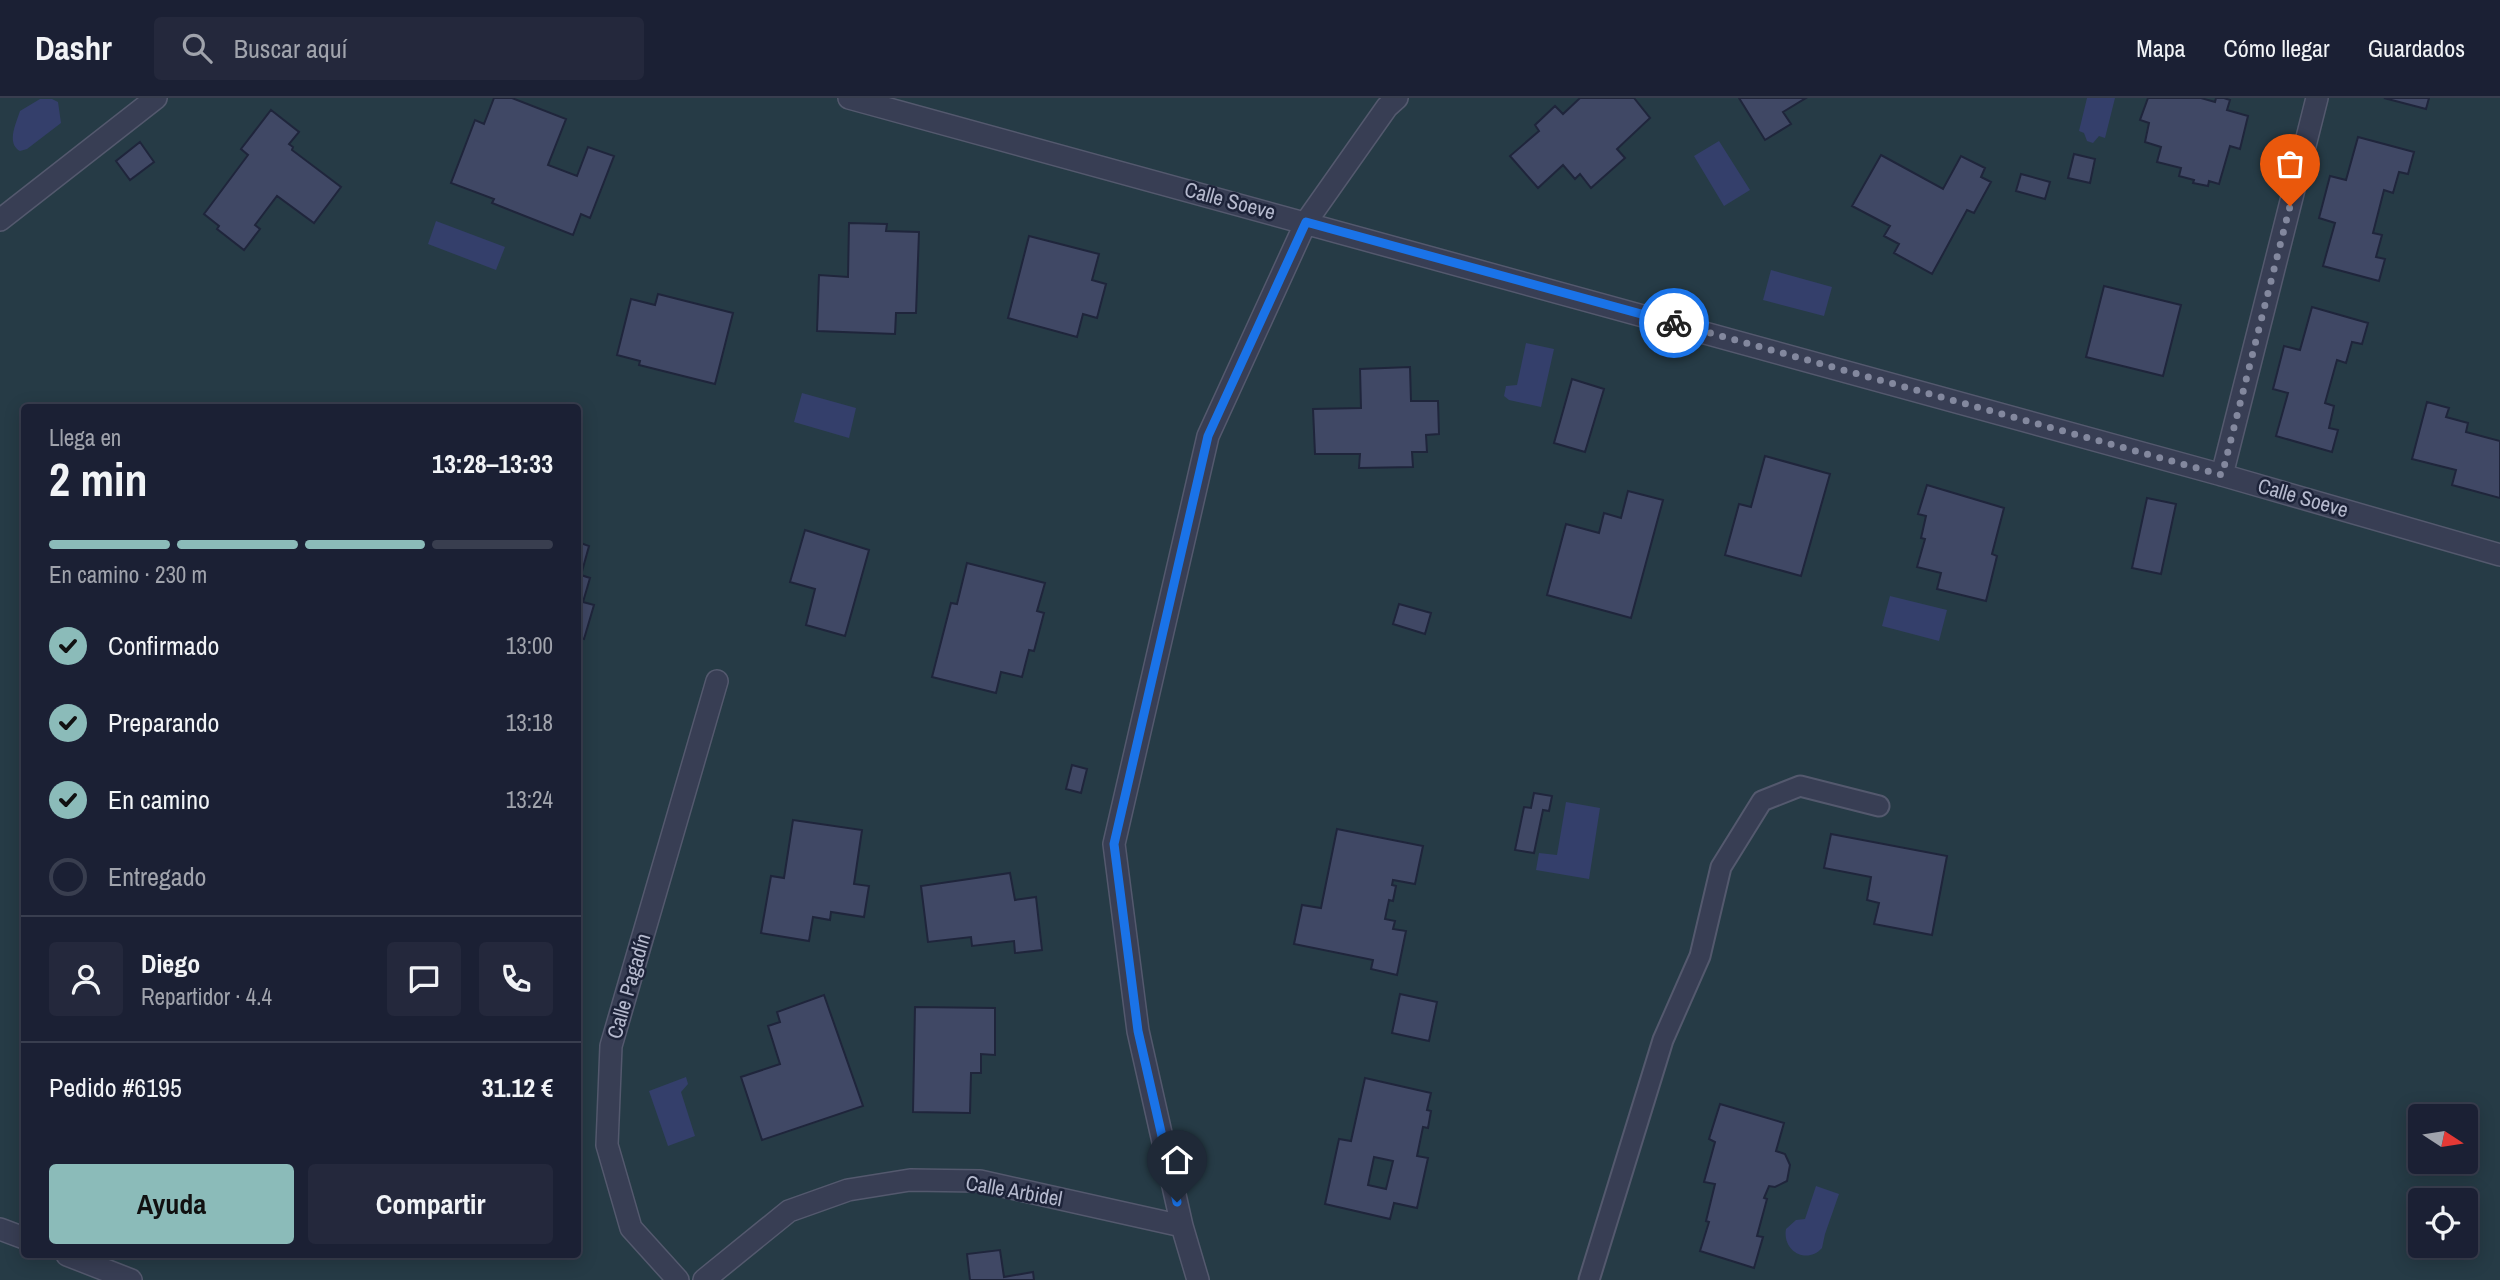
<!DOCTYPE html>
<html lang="es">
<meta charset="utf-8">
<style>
:root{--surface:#1b2034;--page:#24283c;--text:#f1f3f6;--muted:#a0a3ac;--line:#393e4f;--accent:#8bbbb9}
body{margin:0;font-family:"Archivo Narrow",sans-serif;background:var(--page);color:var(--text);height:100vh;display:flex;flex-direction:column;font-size:26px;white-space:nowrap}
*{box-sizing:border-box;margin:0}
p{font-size:23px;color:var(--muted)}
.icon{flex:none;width:38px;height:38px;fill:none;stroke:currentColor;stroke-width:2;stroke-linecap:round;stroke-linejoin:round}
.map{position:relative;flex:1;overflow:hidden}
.drawer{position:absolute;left:21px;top:306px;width:560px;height:854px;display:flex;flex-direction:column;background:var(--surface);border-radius:7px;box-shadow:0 4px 18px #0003,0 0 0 2px var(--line)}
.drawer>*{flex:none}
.needle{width:46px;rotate:102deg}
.fabs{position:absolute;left:2408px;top:1006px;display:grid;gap:14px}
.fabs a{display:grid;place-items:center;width:70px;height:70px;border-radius:7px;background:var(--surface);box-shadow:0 4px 18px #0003,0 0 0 2px var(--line);font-size:35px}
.pin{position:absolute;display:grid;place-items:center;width:60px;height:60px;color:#fff;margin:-72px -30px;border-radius:50% 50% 50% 0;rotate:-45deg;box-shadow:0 0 7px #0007}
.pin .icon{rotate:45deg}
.courier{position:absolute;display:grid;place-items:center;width:70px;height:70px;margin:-35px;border:5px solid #1a73e8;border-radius:50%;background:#fff;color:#222;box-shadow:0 2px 9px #0007}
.headline em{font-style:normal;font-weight:800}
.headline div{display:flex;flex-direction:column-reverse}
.headline{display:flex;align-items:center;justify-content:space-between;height:119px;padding:0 28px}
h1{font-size:46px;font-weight:800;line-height:52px}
.bar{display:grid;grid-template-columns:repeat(4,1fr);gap:10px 7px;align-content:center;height:84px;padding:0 28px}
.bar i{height:9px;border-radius:5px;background:var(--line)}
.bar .active{background:var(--accent)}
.bar p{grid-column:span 4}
.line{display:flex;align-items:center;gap:18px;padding:0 28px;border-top:2px solid var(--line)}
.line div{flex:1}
.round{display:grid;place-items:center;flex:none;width:74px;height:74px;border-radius:7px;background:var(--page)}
ol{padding:0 28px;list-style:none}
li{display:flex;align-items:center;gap:21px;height:77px}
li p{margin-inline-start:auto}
li .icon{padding:7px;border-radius:50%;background:var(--accent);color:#111;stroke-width:4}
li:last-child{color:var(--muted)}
li i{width:38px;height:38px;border:4px solid var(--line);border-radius:50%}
.button{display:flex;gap:14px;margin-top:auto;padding:14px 28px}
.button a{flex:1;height:80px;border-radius:7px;background:var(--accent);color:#111;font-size:28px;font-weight:800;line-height:80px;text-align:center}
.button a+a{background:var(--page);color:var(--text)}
header{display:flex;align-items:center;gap:42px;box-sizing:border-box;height:98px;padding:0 35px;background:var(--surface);border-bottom:2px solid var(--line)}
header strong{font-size:33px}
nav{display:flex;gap:38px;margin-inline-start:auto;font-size:24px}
.search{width:490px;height:63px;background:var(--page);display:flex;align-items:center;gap:18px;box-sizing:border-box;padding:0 24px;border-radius:7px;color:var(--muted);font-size:26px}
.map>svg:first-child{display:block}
</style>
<header>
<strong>Dashr</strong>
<div class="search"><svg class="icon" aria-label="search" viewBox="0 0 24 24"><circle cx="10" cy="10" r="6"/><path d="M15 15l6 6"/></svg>Buscar aquí</div>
<nav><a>Mapa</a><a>Cómo llegar</a><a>Guardados</a></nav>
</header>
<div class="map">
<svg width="2500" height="1182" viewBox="0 0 2500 1182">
<rect width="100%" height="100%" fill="#242b45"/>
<path fill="#263b46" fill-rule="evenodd" d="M 0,0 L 2500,0 L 2500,1182 L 0,1182 ZM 24,310 L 578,310 L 578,1157 L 24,1157 ZM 2420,1018 L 2466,1018 L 2466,1064 L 2420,1064 ZM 2420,1102 L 2466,1102 L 2466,1148 L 2420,1148 Z"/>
<path fill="#343f6b" d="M 2087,0 L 2115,0 L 2105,40 L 2099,38 L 2093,45 L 2087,43 L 2084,35 L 2079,33 Z
M 40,1 L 52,1 L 58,4 L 61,25 L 27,51 L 20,53 C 6,45 16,26 20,13 Z
M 1719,43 L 1750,92 L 1724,108 L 1694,58 Z
M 436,123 L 505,149 L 496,172 L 428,146 Z
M 1771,172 L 1832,189 L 1824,218 L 1763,202 Z
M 1526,245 L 1554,251 L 1541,309 L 1509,302 L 1504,298 L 1506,288 L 1517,287 Z
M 802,295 L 856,310 L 849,340 L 794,324 Z
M 1890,498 L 1947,512 L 1939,543 L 1882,528 Z
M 1566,704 L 1600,710 L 1589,781 L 1536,772 L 1539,755 L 1557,757 Z
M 686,979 L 688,986 L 681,994 L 695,1038 L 668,1048 L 649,993 Z
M 1816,1088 L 1839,1096 L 1825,1136 L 1822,1150 C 1807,1167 1782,1153 1786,1131 L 1796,1122 L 1805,1121 Z"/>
<path fill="#404865" stroke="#1f253b" stroke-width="2" fill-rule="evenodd" d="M 494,0 L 512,0 L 566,21 L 548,67 L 577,78 L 588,49 L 614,58 L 590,120 L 581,116 L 573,137 L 492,105 L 494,101 L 451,85 L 475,22 L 484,26 Z
M 1580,0 L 1634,0 L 1650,20 L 1617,51 L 1625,60 L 1591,90 L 1580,76 L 1575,81 L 1563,67 L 1538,90 L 1510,58 L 1539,33 L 1535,27 L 1555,8 L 1563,16 Z
M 1739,0 L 1806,0 L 1783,14 L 1791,26 L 1765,42 Z
M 2148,0 L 2201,0 L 2215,4 L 2216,0 L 2224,0 L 2230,2 L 2227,12 L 2248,18 L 2240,51 L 2230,48 L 2219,86 L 2209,83 L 2208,88 L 2193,85 L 2194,82 L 2179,78 L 2181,70 L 2157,64 L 2161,49 L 2145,44 L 2149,25 L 2140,22 Z
M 2384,0 L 2429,0 L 2426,11 Z
M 271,12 L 299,34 L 289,46 L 293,49 L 292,52 L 341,89 L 314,125 L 277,98 L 255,127 L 260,131 L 244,152 L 217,131 L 219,128 L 204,116 L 248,57 L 241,51 Z
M 2358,39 L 2414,54 L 2408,76 L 2399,74 L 2393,95 L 2384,92 L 2373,135 L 2382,137 L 2376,159 L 2385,161 L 2379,183 L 2323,168 L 2335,125 L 2319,120 L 2330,78 L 2346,82 Z
M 140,44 L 154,64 L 130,82 L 116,63 Z
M 2074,56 L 2095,61 L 2090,85 L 2068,80 Z
M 1881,57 L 1943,91 L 1961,58 L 1985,70 L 1981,79 L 1991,84 L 1974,115 L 1967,112 L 1932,176 L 1894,155 L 1899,146 L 1884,138 L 1890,128 L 1852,108 Z
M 2021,76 L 2050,84 L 2045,101 L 2016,93 Z
M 849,125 L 887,126 L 886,133 L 919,134 L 916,215 L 896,215 L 895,236 L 817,233 L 819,177 L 848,179 Z
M 1029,138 L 1099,156 L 1092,182 L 1106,186 L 1097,220 L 1083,216 L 1077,239 L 1008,220 Z
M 2104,188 L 2181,207 L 2163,278 L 2086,259 Z
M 658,196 L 733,215 L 715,286 L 639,267 L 640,263 L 617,257 L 631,201 L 655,207 Z
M 2312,209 L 2368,225 L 2362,246 L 2352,244 L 2346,265 L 2337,262 L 2325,305 L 2334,308 L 2329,330 L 2338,332 L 2332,354 L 2276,338 L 2288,295 L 2273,291 L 2284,248 L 2300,252 Z
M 1410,269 L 1411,303 L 1438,303 L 1439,336 L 1426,337 L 1427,354 L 1412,354 L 1413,369 L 1359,370 L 1360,356 L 1315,356 L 1313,311 L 1361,310 L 1360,271 Z
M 1572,281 L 1604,291 L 1585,354 L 1554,345 Z
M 2427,304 L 2449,310 L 2446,319 L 2468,325 L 2466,334 L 2500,343 L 2500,400 L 2452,387 L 2456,372 L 2412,361 Z
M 1765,358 L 1830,376 L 1801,478 L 1725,457 L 1739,406 L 1751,409 Z
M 1927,387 L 2004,410 L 1992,456 L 1997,458 L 1986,503 L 1937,491 L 1941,475 L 1917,469 L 1925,441 L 1921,440 L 1926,418 L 1918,416 Z
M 1628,393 L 1663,402 L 1631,520 L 1547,497 L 1566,426 L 1599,435 L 1604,415 L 1621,420 Z
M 2147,400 L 2176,406 L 2161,476 L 2132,470 Z
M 805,432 L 869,452 L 845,538 L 806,527 L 815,491 L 790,484 Z
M 578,444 L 589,448 L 581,477 L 590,480 L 583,504 L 594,507 L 584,541 L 578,539 Z
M 967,465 L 1045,485 L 1037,513 L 1044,515 L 1034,553 L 1029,552 L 1022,579 L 1001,574 L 996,595 L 932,579 L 951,505 L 957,506 Z
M 1399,506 L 1431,515 L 1425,536 L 1393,526 Z
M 1072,667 L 1087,671 L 1081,695 L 1066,691 Z
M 1534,695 L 1552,698 L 1549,713 L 1543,712 L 1534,755 L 1515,752 L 1524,709 L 1531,710 Z
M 793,722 L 862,732 L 854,786 L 869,788 L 864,819 L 831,814 L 830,822 L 813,819 L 809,843 L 761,835 L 771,778 L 784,780 Z
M 1337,731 L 1423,748 L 1415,786 L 1393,782 L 1392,787 L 1396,788 L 1393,803 L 1389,802 L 1385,821 L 1395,823 L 1393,831 L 1406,833 L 1397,877 L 1371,871 L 1373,862 L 1294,846 L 1302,807 L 1321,810 Z
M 1831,736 L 1947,758 L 1932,837 L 1874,826 L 1879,805 L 1867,802 L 1871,779 L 1824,770 Z
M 1010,775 L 1015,802 L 1036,799 L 1042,852 L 1015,855 L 1014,843 L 972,848 L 971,839 L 928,844 L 921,788 Z
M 1400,896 L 1437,904 L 1429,943 L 1392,935 Z
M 824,897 L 863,1008 L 762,1042 L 741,979 L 780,966 L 768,928 L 780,924 L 777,914 Z
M 915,909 L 995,910 L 995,957 L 981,956 L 981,975 L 971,975 L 970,1015 L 913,1014 Z
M 1365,980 L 1431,995 L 1427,1012 L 1431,1013 L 1428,1030 L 1423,1029 L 1417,1058 L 1428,1060 L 1417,1110 L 1394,1105 L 1390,1121 L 1325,1106 L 1339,1041 L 1351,1043 ZM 1374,1059 L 1393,1063 L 1386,1091 L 1368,1087 Z
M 1720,1006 L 1784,1025 L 1776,1053 L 1785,1056 L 1790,1067 L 1787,1083 L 1775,1089 L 1769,1088 L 1764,1100 L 1767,1101 L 1757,1138 L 1763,1139 L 1754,1170 L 1700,1153 L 1709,1124 L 1706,1123 L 1715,1086 L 1704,1084 L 1715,1044 L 1709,1041 Z
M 1000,1152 L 1004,1179 L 1033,1174 L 1034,1182 L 970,1182 L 967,1156 Z"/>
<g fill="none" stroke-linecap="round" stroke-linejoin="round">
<defs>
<path id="service" d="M 1589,1182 L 1663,942 L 1700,858 L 1721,769 L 1762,703 L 1800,688 L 1879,708"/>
<path id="minor" d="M 849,0 L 2222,377 L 2500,457
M 0,122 L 156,0
M 2222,377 L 2317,0
M 0,1131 L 24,1140
M 67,1157 L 131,1182
M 678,1182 L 631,1130 L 607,1047 L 611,948 L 717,583
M 704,1182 L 789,1113 L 848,1092 L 910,1082 L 980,1083 L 1182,1128
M 1198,1182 L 1182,1128 L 1138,933 L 1114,746 L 1208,338 L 1306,124 L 1387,9 L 1397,0"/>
</defs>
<use href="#service" stroke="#54596e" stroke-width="23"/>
<use href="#minor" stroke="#54596e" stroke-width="24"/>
<use href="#service" stroke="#383e54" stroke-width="19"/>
<use href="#minor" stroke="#383e54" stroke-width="21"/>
</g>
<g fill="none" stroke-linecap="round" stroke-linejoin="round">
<path stroke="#83889e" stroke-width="7" stroke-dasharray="0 12.6" d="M 1674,225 L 2222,377 L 2290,108"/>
<path stroke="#1a73e8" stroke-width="9" d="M 1177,1104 L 1138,933 L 1114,746 L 1208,338 L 1306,124 L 1674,225"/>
</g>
<g text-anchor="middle" stroke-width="5" stroke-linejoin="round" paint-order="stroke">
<g font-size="21" fill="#b6bace" stroke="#1d2339">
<text transform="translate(1230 103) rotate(15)" y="7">Calle Soeve</text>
<text transform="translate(2303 400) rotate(16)" y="7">Calle Soeve</text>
<text transform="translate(629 888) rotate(-74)" y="7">Calle Pagadín</text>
<text transform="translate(1014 1093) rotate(10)" y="7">Calle Arbidel</text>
</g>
</g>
</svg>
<div class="fabs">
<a><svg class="needle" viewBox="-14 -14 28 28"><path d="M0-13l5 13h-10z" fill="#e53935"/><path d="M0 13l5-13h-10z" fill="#a0a3ac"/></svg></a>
<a><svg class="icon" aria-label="locate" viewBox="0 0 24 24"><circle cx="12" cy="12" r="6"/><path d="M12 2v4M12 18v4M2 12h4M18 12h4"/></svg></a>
</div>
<div class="pin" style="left:2290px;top:108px;background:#ea580c"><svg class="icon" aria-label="bag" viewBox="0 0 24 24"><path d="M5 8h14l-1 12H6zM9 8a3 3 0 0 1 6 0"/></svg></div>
<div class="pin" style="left:1177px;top:1104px;background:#1f2937"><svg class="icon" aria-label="home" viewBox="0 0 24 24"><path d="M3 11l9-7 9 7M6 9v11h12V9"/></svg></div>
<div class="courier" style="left:1674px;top:225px"><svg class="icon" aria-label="bike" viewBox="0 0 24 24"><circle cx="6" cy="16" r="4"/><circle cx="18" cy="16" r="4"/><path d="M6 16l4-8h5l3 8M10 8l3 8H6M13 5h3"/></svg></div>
<section class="drawer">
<div class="headline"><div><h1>2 min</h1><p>Llega en</p></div><em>13:28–13:33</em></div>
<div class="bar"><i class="active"></i><i class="active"></i><i class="active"></i><i></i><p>En camino · 230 m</p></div>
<ol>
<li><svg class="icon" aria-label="check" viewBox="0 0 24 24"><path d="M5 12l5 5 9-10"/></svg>Confirmado<p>13:00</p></li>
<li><svg class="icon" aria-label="check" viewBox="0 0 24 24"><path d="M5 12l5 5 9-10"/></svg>Preparando<p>13:18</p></li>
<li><svg class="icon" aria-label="check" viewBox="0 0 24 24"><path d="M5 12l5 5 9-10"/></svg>En camino<p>13:24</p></li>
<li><i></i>Entregado</li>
</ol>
<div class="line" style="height:126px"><a class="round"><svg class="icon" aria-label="person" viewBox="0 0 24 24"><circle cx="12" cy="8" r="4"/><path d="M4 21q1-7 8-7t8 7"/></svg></a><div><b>Diego</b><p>Repartidor · 4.4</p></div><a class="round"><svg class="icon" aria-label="chat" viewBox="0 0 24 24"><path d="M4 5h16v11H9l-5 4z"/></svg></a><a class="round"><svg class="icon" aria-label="phone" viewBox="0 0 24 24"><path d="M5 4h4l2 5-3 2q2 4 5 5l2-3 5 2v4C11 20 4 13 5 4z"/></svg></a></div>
<div class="line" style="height:91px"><div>Pedido #6195</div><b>31.12 €</b></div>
<div class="button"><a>Ayuda</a><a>Compartir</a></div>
</section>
</div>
